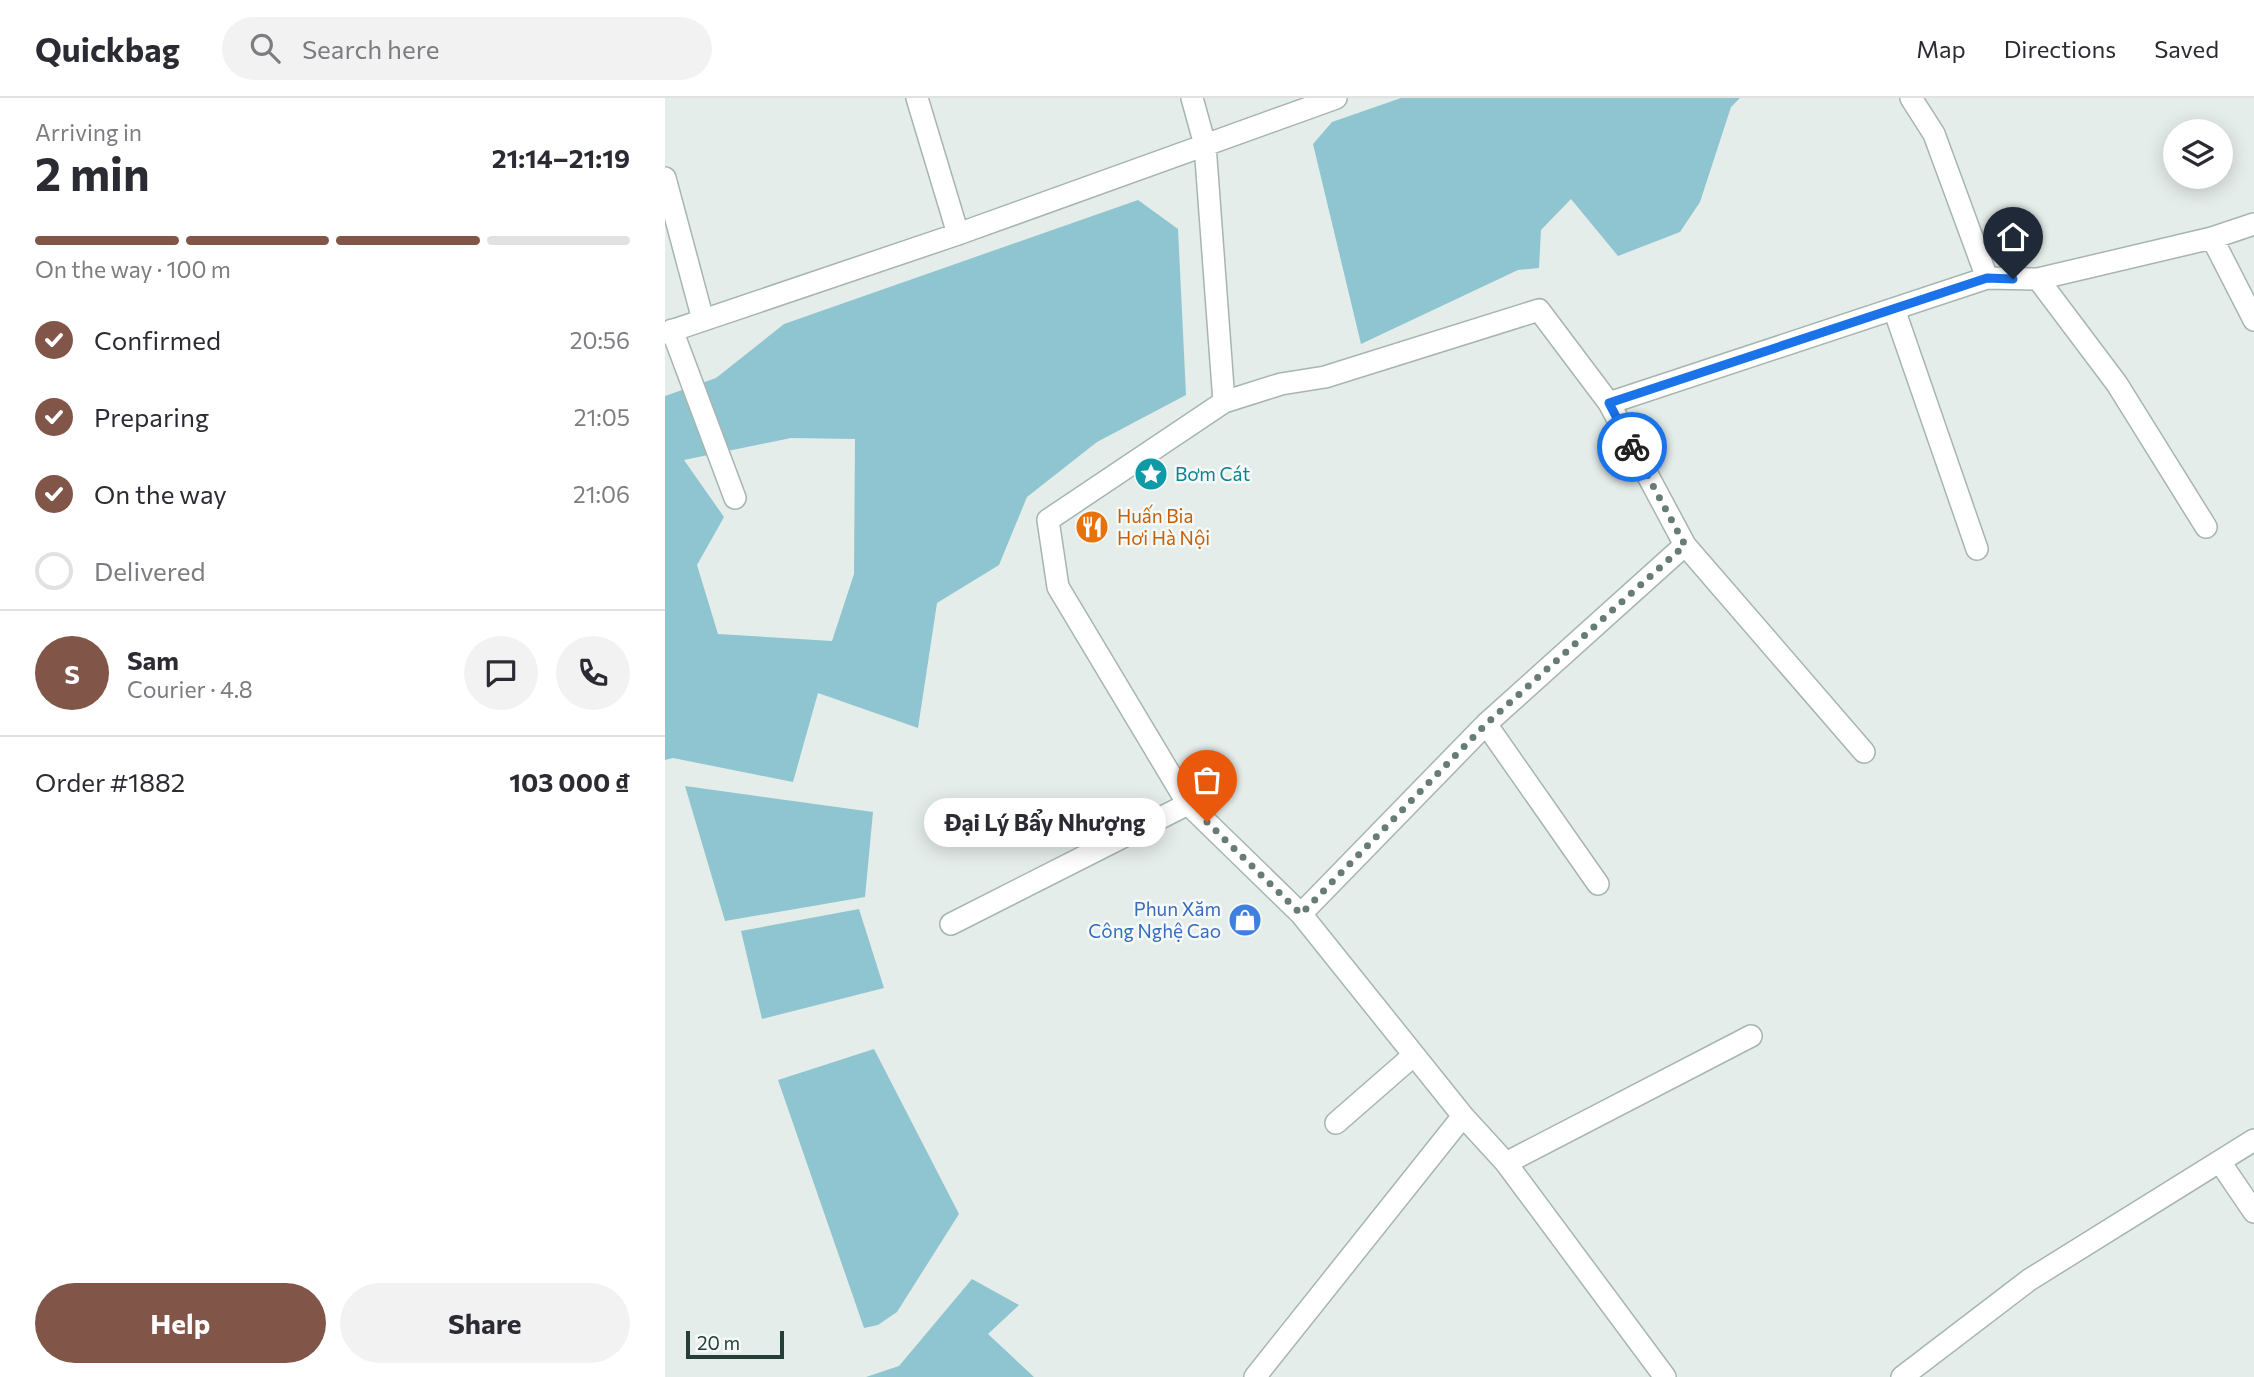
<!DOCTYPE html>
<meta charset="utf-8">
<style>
:root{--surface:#fff;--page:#f2f2f3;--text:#2b2b33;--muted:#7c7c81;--line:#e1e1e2;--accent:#825549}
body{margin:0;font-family:Commissioner,sans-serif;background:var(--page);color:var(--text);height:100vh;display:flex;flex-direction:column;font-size:26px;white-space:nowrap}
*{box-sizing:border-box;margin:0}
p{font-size:23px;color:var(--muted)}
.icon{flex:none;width:38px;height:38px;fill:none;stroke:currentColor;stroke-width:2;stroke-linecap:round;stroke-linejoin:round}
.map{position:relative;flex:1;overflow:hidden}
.drawer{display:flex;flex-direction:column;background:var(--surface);width:665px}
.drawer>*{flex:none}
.controls{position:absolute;left:1498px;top:21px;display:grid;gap:14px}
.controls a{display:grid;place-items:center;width:70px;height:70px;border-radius:50%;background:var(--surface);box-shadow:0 4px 18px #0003;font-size:35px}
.scale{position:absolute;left:21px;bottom:18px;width:98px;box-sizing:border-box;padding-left:7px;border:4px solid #243f38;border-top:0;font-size:19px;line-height:24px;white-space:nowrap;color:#243f38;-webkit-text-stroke:5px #f5faf8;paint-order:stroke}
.pin{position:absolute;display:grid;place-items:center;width:60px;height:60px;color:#fff;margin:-72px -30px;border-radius:50% 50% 50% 0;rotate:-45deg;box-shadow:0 0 7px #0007}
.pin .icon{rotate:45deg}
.courier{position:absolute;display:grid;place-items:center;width:70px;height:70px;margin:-35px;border:5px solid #1a73e8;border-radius:50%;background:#fff;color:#222;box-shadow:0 2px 9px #0007}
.bubble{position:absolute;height:49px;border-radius:24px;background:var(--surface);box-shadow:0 4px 18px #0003;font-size:23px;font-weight:700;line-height:49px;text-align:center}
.summary em{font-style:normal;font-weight:700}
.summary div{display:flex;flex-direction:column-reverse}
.summary{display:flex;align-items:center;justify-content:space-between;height:119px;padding:0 35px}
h1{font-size:46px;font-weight:700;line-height:52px}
.bar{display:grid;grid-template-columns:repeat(4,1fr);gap:10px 7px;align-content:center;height:84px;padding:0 35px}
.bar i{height:9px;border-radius:5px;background:var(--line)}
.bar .selected{background:var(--accent)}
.bar p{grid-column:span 4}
.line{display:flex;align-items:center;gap:18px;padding:0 35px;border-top:2px solid var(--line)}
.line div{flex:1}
.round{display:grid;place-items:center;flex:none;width:74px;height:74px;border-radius:37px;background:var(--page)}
ol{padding:0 35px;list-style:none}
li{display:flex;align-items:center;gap:21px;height:77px}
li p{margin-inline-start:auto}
li .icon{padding:7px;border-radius:50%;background:var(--accent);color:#fff;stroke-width:4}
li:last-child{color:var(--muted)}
li i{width:38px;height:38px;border:4px solid var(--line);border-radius:50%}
.button{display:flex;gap:14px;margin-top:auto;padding:14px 35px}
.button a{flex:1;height:80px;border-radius:42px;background:var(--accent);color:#fff;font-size:28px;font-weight:700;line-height:80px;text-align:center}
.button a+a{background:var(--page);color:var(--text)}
header{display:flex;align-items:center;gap:42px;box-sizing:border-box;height:98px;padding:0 35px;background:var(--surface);border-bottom:2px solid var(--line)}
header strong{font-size:33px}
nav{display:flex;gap:38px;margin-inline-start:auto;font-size:24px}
.search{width:490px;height:63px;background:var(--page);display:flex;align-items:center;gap:18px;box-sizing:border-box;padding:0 24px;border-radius:38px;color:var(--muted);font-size:26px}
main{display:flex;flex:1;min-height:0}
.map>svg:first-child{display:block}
</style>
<header>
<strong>Quickbag</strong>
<div class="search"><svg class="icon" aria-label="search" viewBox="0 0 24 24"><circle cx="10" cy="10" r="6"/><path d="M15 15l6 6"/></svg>Search here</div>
<nav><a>Map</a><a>Directions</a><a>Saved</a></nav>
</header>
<main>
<section class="drawer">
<div class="summary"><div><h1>2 min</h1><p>Arriving in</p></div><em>21:14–21:19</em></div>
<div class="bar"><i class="selected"></i><i class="selected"></i><i class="selected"></i><i></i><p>On the way · 100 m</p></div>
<ol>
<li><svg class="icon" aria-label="check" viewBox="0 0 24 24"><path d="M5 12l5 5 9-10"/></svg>Confirmed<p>20:56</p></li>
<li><svg class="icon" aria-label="check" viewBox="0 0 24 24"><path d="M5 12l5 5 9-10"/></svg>Preparing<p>21:05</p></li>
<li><svg class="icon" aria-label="check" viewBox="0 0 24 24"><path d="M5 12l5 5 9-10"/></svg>On the way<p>21:06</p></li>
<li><i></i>Delivered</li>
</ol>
<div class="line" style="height:126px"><b class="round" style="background:var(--accent);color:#fff">S</b><div><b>Sam</b><p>Courier · 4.8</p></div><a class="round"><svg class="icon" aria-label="chat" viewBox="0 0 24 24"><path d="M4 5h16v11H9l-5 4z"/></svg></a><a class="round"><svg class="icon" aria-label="phone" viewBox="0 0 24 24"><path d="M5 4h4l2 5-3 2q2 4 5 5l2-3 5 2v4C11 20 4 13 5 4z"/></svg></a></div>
<div class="line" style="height:91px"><div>Order #1882</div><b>103 000 ₫</b></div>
<div class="button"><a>Help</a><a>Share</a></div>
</section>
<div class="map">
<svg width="1589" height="1279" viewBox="0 0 1589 1279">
<rect width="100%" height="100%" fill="#e5edea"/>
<path fill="#8fc5d0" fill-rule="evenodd" d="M 736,0 L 1075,0 L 1066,9 L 1035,104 L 1015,134 L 953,158 L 906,101 L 876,132 L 874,170 L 853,172 L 696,246 L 648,46 L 667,24 Z
M 473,102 L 513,131 L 521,297 L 432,344 L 362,399 L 334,467 L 272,505 L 253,630 L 153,595 L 128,684 L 8,660 L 0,662 L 0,298 L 51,280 L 119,226 ZM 126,340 L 190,341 L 189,476 L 167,543 L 53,536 L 32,467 L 59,419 L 19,362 Z
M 20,688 L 208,714 L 200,799 L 60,823 Z
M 194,811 L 219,890 L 97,921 L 76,833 Z
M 209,951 L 294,1116 L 232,1214 L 213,1227 L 199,1230 L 113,982 Z
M 307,1181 L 354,1207 L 323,1236 L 369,1279 L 201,1279 L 234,1268 Z"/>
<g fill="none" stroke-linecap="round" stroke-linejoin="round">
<defs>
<path id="minor" d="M 252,0 L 293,136
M 527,0 L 540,47 L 559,304
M 1246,0 L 1269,36 L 1322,180
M 0,80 L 38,222
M 1547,140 L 1589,222
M 1373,181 L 1452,286 L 1541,429
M 1229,211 L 1312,451
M 7,232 L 70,400
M 0,235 L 293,136 L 671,0
M 944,305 L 1322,180 L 1373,181 L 1547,140 L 1589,126
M 821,626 L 933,786
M 636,816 L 821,626 L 1020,447
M 286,826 L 523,706
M 671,1025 L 749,957
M 1555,1064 L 1589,1114
M 841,1065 L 1086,938
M 590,1279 L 798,1018
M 1000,1279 L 841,1065 L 798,1018 L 636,816 L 523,706 L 393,489 L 383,422 L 559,304 L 616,286 L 660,279 L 874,212 L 944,305 L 1020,447 L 1199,654
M 1237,1279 L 1364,1182 L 1589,1042"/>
</defs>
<use href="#minor" stroke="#a7b5b1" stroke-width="24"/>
<use href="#minor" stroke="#fff" stroke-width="21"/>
</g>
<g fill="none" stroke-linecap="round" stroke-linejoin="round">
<path stroke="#687c76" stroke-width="7" stroke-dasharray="0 12.6" d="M 542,724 L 636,816 L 821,626 L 1020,447 L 967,349"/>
<path stroke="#1a73e8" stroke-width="9" d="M 967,349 L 944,305 L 1322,180 L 1348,181"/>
</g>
<defs>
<symbol id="sight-disc" viewBox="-11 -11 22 22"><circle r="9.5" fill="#0f9aa8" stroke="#f5faf8"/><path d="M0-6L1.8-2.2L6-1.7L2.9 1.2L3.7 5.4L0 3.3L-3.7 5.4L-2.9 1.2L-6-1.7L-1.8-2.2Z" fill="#fff"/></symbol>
<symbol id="restaurant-disc" viewBox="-11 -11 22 22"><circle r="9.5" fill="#e8710a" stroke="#f5faf8"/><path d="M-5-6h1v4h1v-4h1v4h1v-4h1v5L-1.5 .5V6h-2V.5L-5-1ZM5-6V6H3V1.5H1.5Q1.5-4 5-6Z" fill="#fff"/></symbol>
<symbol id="shop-disc" viewBox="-11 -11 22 22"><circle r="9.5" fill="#3f7fe0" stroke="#f5faf8"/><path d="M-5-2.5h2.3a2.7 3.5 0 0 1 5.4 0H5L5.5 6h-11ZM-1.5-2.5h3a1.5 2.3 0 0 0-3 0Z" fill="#fff"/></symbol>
</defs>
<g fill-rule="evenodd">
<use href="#sight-disc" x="467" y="357" width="38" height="38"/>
<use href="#restaurant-disc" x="408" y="410" width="38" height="38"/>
<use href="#shop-disc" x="561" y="803" width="38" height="38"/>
</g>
<g text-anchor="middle" stroke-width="5" stroke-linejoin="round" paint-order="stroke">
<g font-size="19" fill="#0d838f" stroke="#f5faf8" text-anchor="start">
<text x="510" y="383">Bơm Cát</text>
</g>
<g font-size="19" fill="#c56008" stroke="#f5faf8" text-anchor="start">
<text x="452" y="425">Huấn Bia<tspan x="452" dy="22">Hơi Hà Nội</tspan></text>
</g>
<g font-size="19" fill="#366cbe" stroke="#f5faf8" text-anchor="end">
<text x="556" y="818">Phun Xăm<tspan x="556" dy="22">Công Nghệ Cao</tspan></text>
</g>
</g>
</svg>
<div class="controls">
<a><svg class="icon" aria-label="layers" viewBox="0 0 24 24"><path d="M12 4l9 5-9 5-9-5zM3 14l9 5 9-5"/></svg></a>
</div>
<div class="scale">20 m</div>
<div class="pin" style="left:542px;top:724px;background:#ea580c"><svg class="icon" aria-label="bag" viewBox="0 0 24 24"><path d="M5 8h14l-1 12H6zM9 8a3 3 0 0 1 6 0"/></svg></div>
<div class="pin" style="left:1348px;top:181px;background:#1f2937"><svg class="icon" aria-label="home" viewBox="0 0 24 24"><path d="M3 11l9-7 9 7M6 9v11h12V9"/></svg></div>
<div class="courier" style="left:967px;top:349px"><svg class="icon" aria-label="bike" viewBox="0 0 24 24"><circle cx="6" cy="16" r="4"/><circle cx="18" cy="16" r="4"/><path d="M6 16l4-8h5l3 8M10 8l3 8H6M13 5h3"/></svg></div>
<div class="bubble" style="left:259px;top:700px;width:242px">Đại Lý Bẩy Nhượng</div>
</div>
</main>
